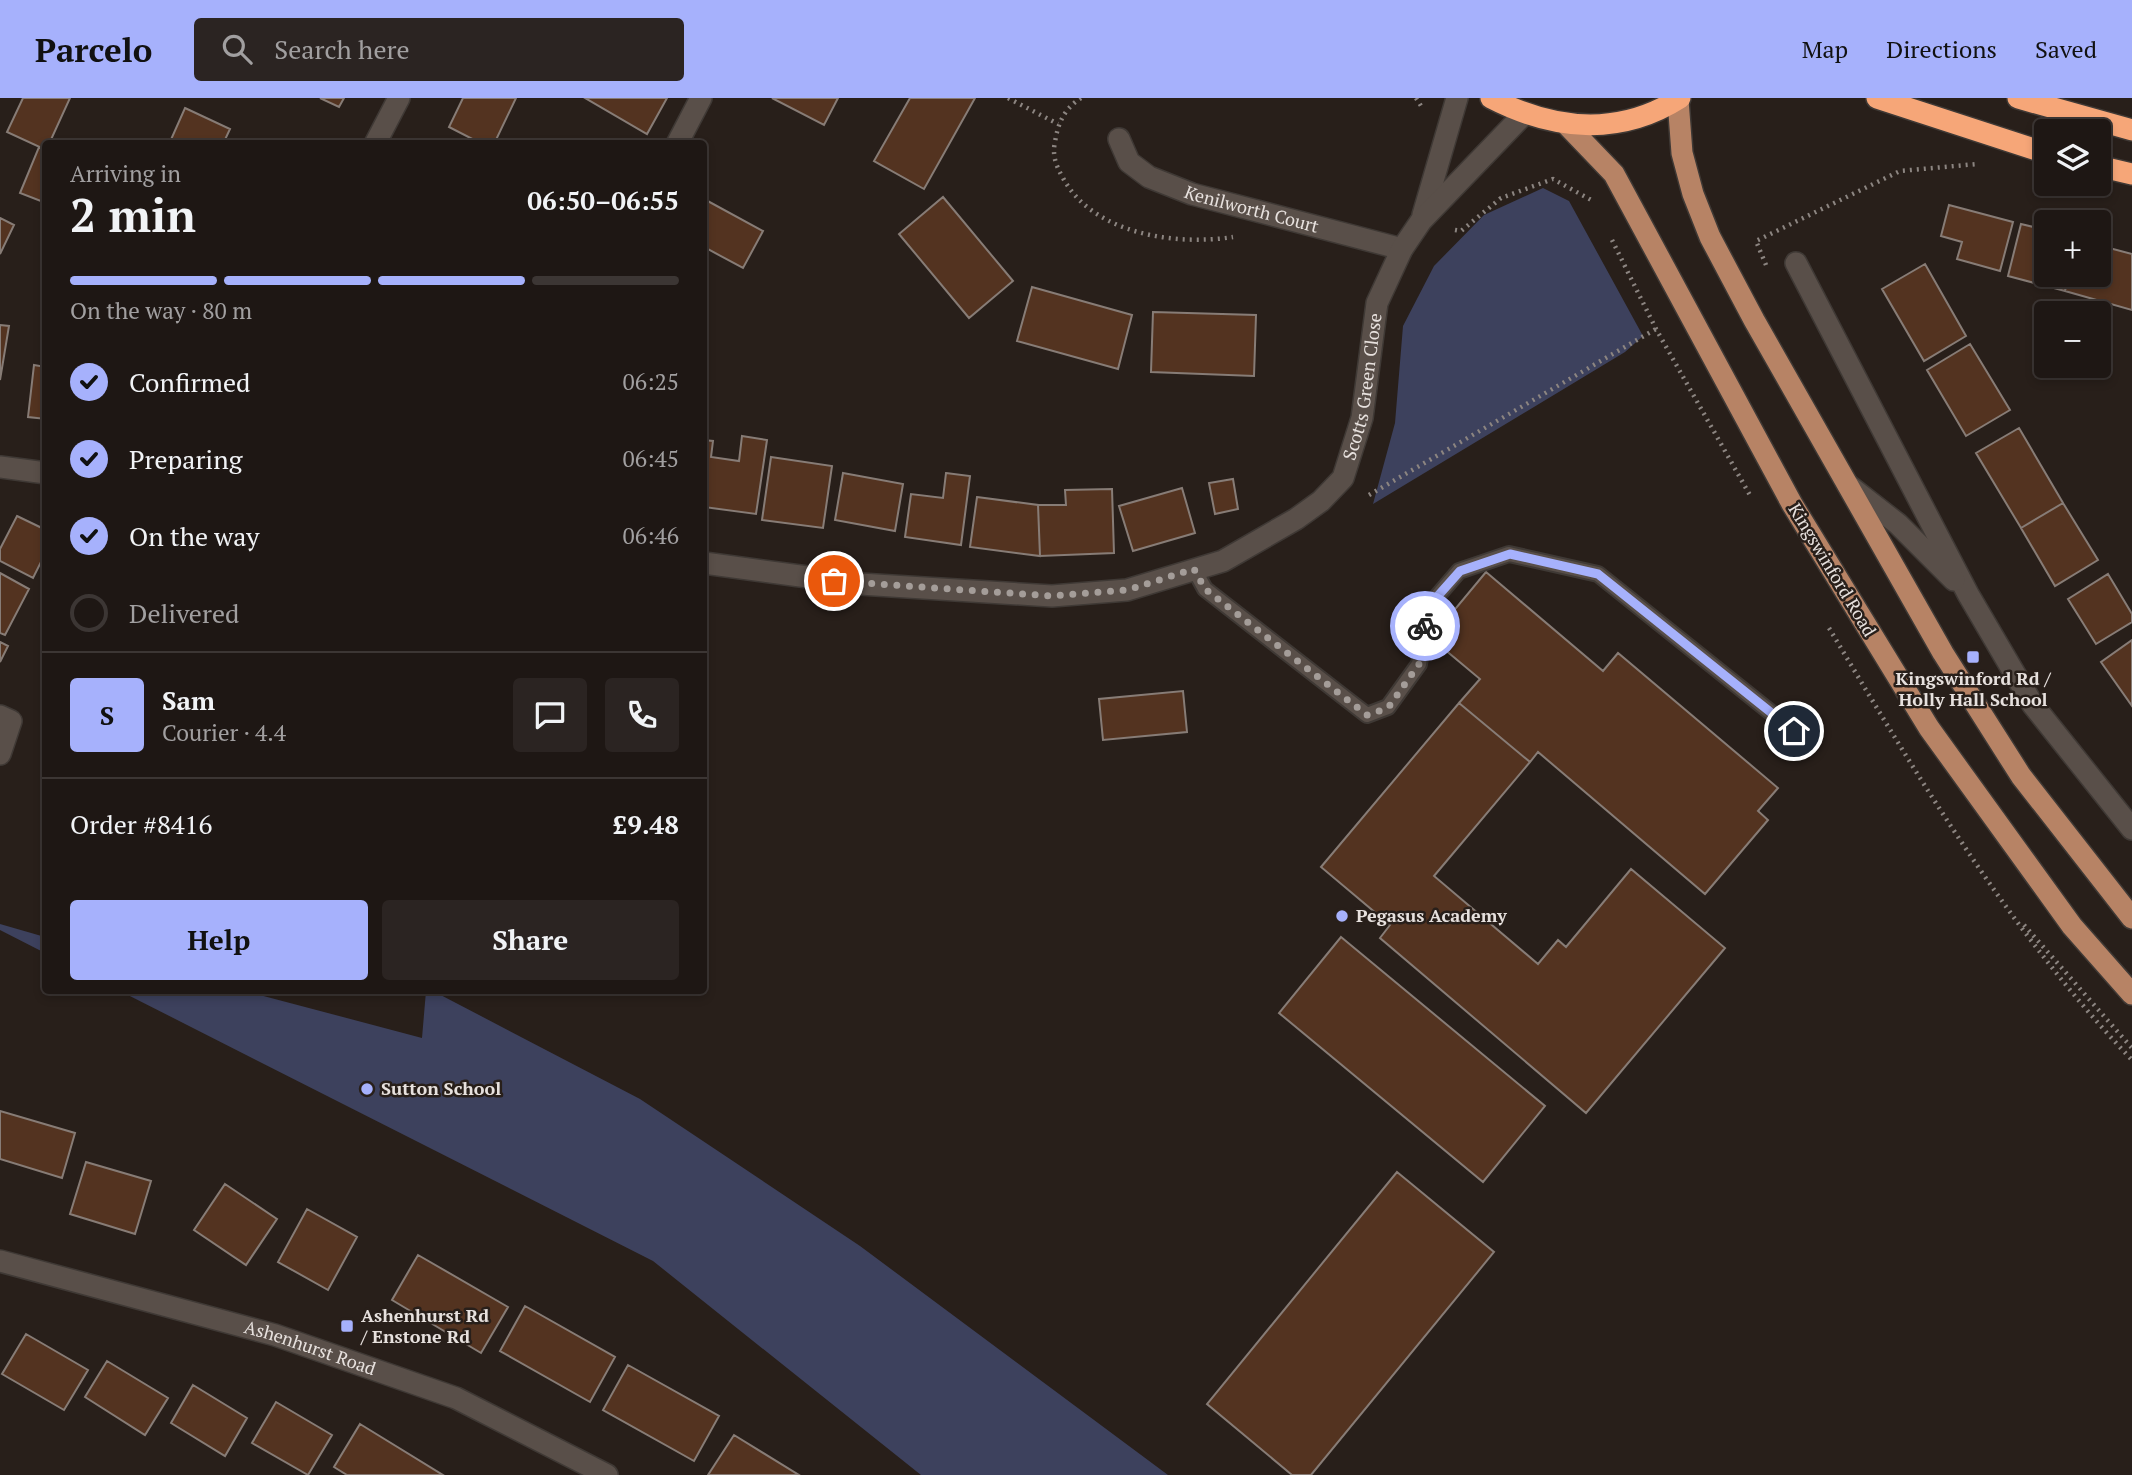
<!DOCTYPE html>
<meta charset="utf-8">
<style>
:root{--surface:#1e1714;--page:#2b2422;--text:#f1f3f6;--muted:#a19fa0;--line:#3c3634;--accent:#a6b1fc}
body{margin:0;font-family:"PT Serif",serif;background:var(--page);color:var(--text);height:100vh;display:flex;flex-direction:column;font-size:26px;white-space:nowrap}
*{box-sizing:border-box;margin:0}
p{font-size:23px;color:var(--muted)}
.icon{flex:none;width:38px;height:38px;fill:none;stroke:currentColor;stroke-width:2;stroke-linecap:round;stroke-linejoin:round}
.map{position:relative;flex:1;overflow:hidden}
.details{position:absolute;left:42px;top:42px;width:665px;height:854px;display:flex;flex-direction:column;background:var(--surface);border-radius:7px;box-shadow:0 4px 10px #0003,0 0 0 2px var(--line)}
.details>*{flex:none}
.fabs{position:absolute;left:2034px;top:21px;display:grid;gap:14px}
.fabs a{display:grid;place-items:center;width:77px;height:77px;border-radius:7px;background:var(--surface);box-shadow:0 4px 10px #0003,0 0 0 2px var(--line);font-size:35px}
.pin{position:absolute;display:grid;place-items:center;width:60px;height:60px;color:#fff;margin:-30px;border:4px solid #fff;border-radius:50%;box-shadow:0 2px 7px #0007}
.courier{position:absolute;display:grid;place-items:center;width:70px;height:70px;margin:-35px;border:5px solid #a6b1fc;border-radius:50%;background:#fff;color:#222;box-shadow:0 2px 9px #0007}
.overview em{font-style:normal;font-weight:700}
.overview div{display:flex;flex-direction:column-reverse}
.overview{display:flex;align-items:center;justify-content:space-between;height:119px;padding:0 28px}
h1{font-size:46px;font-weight:700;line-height:52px}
.bar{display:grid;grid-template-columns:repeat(4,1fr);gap:10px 7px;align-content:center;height:84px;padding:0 28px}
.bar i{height:9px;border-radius:5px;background:var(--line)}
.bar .on{background:var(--accent)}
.bar p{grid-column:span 4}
.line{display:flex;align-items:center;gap:18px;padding:0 28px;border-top:2px solid var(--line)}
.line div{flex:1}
.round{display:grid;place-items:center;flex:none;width:74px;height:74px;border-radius:7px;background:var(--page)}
ol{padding:0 28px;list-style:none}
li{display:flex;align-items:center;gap:21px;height:77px}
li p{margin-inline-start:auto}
li .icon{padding:7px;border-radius:50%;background:var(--accent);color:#111;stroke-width:4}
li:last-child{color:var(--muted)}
li i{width:38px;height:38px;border:4px solid var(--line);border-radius:50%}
.button{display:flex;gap:14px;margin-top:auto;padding:14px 28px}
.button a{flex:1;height:80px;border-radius:7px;background:var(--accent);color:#111;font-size:28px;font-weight:700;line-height:80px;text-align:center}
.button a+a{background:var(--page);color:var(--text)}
header{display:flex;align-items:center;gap:42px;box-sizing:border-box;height:98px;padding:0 35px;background:var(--accent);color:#111}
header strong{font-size:33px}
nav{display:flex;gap:38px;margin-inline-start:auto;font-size:24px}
.search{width:490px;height:63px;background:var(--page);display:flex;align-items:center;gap:18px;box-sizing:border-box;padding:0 24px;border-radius:7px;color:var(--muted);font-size:26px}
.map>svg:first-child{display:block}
</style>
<header>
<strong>Parcelo</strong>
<div class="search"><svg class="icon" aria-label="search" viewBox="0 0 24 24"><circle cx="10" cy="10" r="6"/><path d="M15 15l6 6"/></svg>Search here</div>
<nav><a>Map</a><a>Directions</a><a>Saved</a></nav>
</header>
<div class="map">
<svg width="2132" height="1377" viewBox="0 0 2132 1377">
<rect width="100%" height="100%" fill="#281f1a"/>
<path fill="#3d415d" d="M 1543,90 L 1569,103 L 1643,238 L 1625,254 L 1373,406 L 1395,325 L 1403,228 L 1434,168 L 1484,117 Z
M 0,826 L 45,839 L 45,855 L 0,832 Z
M 120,893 L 245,893 L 422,940 L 426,893 L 433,893 L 640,1001 L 860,1148 L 1168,1377 L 921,1377 L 653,1163 Z"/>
<path fill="#533320" stroke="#877c76" stroke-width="2" d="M 23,0 L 70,0 L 49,46 L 46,46 L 46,52 L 7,34 Z
M 320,0 L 344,0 L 339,9 Z
M 463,0 L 516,0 L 494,46 L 482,46 L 449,29 Z
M 585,0 L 667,0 L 647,36 Z
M 772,0 L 838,0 L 824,27 Z
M 910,0 L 975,0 L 924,91 L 874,63 Z
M 185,10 L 230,31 L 223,46 L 169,46 Z
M 39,49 L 46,52 L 46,105 L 20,95 Z
M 943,99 L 1013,183 L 969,220 L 899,136 Z
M 704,101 L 763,133 L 743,170 L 704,149 Z
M 1949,107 L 2013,124 L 2000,173 L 1957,161 L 1962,144 L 1941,138 Z
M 0,120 L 14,127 L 0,156 Z
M 2021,126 L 2046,132 L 2046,177 L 2069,177 L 2065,193 L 2008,178 Z
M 2098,147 L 2132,156 L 2132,212 L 2065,193 L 2069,177 L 2098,177 Z
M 1925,166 L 1966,238 L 1924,263 L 1882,191 Z
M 1032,189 L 1132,217 L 1118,271 L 1017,243 Z
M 1153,214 L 1256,217 L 1254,278 L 1151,274 Z
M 0,227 L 9,228 L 0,282 Z
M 1970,246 L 2010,312 L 1966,338 L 1927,272 Z
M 34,267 L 46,269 L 46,321 L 28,319 Z
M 2019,330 L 2063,405 L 2021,430 L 1976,355 Z
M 742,338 L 767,342 L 756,416 L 704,409 L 704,342 L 713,343 L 711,359 L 739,363 Z
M 771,359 L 832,368 L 823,430 L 762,422 Z
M 843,375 L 903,386 L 895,433 L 835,422 Z
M 946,375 L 970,378 L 961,447 L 905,439 L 911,396 L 943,400 Z
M 1233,381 L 1238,411 L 1215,416 L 1209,385 Z
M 1182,390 L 1195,435 L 1133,453 L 1119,408 Z
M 1112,391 L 1114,455 L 1040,458 L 1038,407 L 1066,407 L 1065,392 Z
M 977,399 L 1038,407 L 1040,458 L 970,449 Z
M 2063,405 L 2098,462 L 2055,488 L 2021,430 Z
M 17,418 L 46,432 L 46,454 L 33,480 L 0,463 L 0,451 Z
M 1486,474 L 1603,573 L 1618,555 L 1778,690 L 1758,713 L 1768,722 L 1705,796 L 1538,654 L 1530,664 L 1459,605 L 1480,581 L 1431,540 Z
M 0,475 L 29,491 L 5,537 L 0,535 Z
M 2108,476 L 2132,516 L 2132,524 L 2096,546 L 2068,501 Z
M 2132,542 L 2132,608 L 2101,564 Z
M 0,544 L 8,548 L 0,564 Z
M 1183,593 L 1187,634 L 1103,642 L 1099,601 Z
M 1459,605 L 1530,664 L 1434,778 L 1538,866 L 1558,842 L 1566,849 L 1631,771 L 1725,850 L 1586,1015 L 1380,840 L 1390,827 L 1321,769 Z
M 1341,839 L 1545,1008 L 1483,1084 L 1279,915 Z
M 0,1013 L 75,1035 L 62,1080 L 0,1061 Z
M 86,1064 L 151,1083 L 135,1136 L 70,1116 Z
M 1397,1074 L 1494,1154 L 1311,1377 L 1292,1377 L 1207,1306 Z
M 225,1086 L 277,1121 L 246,1167 L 194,1132 Z
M 307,1111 L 357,1139 L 328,1192 L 278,1164 Z
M 418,1157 L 508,1209 L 481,1255 L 392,1202 Z
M 525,1208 L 615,1259 L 590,1304 L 500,1253 Z
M 26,1236 L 88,1272 L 64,1312 L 2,1276 Z
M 107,1263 L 168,1300 L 145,1337 L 85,1299 Z
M 628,1267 L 719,1318 L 694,1363 L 603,1312 Z
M 193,1287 L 247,1320 L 225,1358 L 171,1325 Z
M 276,1304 L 332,1337 L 308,1377 L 252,1345 Z
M 360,1326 L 443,1377 L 347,1377 L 334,1369 Z
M 734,1337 L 799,1377 L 708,1377 Z"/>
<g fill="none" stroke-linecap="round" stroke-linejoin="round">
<defs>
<path id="lane" d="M 1194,471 L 1205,491 L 1367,617 L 1388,609 L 1419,566 L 1428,509 L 1459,473 L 1509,456 L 1598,476 L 1794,633"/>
<g id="street">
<path id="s1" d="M 1119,41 L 1129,64 L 1149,79 L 1192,96 L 1402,151"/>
<path d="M 375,46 L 399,0"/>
<path d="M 677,46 L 701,0"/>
<path d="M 1423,117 L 1457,0"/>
<path d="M 1796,165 L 1968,496 L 2033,607 L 2132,731"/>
<path d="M 0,369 L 46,375"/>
<path d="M 1848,387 L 1898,426 L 1954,482"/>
<path id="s2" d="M 704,465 L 860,486 L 1052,498 L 1127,492 L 1223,463 L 1296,421 L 1321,403 L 1343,380 L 1362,320 L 1377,205 L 1402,151 L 1421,123 L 1524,16"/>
<path d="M 0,618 L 11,623 L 0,656"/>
<path id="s3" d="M 0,1163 L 275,1237 L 456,1300 L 607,1377"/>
</g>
<path id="primary" d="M 1678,2 L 1682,55 L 1693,96 L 1710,139 L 1754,222 L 1943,555 L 2021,678 L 2132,820
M 1567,27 L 1614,76 L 1792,406 L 1929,630 L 2072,828 L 2132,896"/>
<path id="highway" d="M 1491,0 C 1553,32 1619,39 1680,0
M 1877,0 L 2046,55
M 2018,0 L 2132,32
M 2098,68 L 2132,76"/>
</defs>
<use href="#lane" stroke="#3f3935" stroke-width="18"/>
<use href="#street" stroke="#3f3935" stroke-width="24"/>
<use href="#primary" stroke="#3f3935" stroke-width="24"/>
<use href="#highway" stroke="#3f3935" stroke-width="24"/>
<path stroke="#8c8581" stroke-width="4.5" stroke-dasharray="2 5" stroke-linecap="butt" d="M 1008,0 L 1058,26
M 1081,0 C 1064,11 1058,25 1055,44 C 1052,57 1056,68 1063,80 C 1093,136 1175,148 1233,139
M 1416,0 L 1423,11
M 1455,132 L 1461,133 L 1501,100 L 1553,81 L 1593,103
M 1612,142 L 1656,231 L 1751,399
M 1766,167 L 1756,143 L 1900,73 L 1977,66
M 1369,397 L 1656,231
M 1829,530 C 1919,681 2010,834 2132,962
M 2024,827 L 2132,950"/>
<use href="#lane" stroke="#594f49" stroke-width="14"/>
<use href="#street" stroke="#594f49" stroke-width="21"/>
<use href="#primary" stroke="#b78365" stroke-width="21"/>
<use href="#highway" stroke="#f6a678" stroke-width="21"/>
</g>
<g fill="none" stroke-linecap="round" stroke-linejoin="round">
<path stroke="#a49d99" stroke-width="7" stroke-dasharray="0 12.6" d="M 834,483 L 1052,498 L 1127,492 L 1194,471 L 1205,491 L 1367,617 L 1388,610 L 1419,566 L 1425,528"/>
<path stroke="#a6b1fc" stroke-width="9" d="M 1425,528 L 1428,509 L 1460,473 L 1510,456 L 1598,476 L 1794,633"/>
</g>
<g fill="#a6b1fc" stroke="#281f1a" stroke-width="2.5">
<rect x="1966" y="552" width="14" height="14" rx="3.5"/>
<circle cx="1342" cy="818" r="7"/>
<circle cx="367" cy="991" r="7"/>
<rect x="340" y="1221" width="14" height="14" rx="3.5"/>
</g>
<g text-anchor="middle" stroke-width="5" stroke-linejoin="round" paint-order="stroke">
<g font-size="18" fill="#e7e1de" stroke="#281f1a">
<text dy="6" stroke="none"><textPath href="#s1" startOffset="158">Kenilworth Court</textPath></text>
<text dy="6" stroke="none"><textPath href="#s2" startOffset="766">Scotts Green Close</textPath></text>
<text transform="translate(1832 472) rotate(59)" y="6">Kingswinford Road</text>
<text dy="6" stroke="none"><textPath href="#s3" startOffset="322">Ashenhurst Road</textPath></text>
</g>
<g font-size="18" font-weight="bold" fill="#e7e1de" stroke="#281f1a" text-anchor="start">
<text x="1973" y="587" text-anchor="middle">Kingswinford Rd /<tspan x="1973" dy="21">Holly Hall School</tspan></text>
<text x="1356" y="824">Pegasus Academy</text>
<text x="381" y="997">Sutton School</text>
<text x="361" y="1224">Ashenhurst Rd<tspan x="361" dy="21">/ Enstone Rd</tspan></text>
</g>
</g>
</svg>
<div class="fabs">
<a><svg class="icon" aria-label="layers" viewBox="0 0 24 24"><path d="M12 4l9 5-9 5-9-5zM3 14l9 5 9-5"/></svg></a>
<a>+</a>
<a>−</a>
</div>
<div class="pin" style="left:834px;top:483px;background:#ea580c"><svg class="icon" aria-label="bag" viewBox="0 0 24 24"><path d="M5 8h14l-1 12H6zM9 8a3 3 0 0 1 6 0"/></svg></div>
<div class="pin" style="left:1794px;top:633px;background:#1f2937"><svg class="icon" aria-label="home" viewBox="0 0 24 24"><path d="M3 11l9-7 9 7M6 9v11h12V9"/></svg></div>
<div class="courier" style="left:1425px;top:528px"><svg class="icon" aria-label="bike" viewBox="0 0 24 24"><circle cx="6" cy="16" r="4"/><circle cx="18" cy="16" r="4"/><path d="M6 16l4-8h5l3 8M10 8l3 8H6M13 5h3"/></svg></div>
<section class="details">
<div class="overview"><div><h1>2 min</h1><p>Arriving in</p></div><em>06:50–06:55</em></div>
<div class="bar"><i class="on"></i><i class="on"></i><i class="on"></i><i></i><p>On the way · 80 m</p></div>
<ol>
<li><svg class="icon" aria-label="check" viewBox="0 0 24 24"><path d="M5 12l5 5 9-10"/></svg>Confirmed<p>06:25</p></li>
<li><svg class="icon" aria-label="check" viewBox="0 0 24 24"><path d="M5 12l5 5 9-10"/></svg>Preparing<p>06:45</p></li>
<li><svg class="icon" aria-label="check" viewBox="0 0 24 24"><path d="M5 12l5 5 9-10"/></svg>On the way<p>06:46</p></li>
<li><i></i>Delivered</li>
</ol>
<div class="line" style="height:126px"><b class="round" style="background:var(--accent);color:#111">S</b><div><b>Sam</b><p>Courier · 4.4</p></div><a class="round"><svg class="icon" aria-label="chat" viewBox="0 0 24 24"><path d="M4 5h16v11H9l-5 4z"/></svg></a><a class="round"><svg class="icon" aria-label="phone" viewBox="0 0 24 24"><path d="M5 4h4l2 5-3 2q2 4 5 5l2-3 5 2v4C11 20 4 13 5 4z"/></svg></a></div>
<div class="line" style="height:91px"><div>Order #8416</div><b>£9.48</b></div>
<div class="button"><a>Help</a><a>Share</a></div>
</section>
</div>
